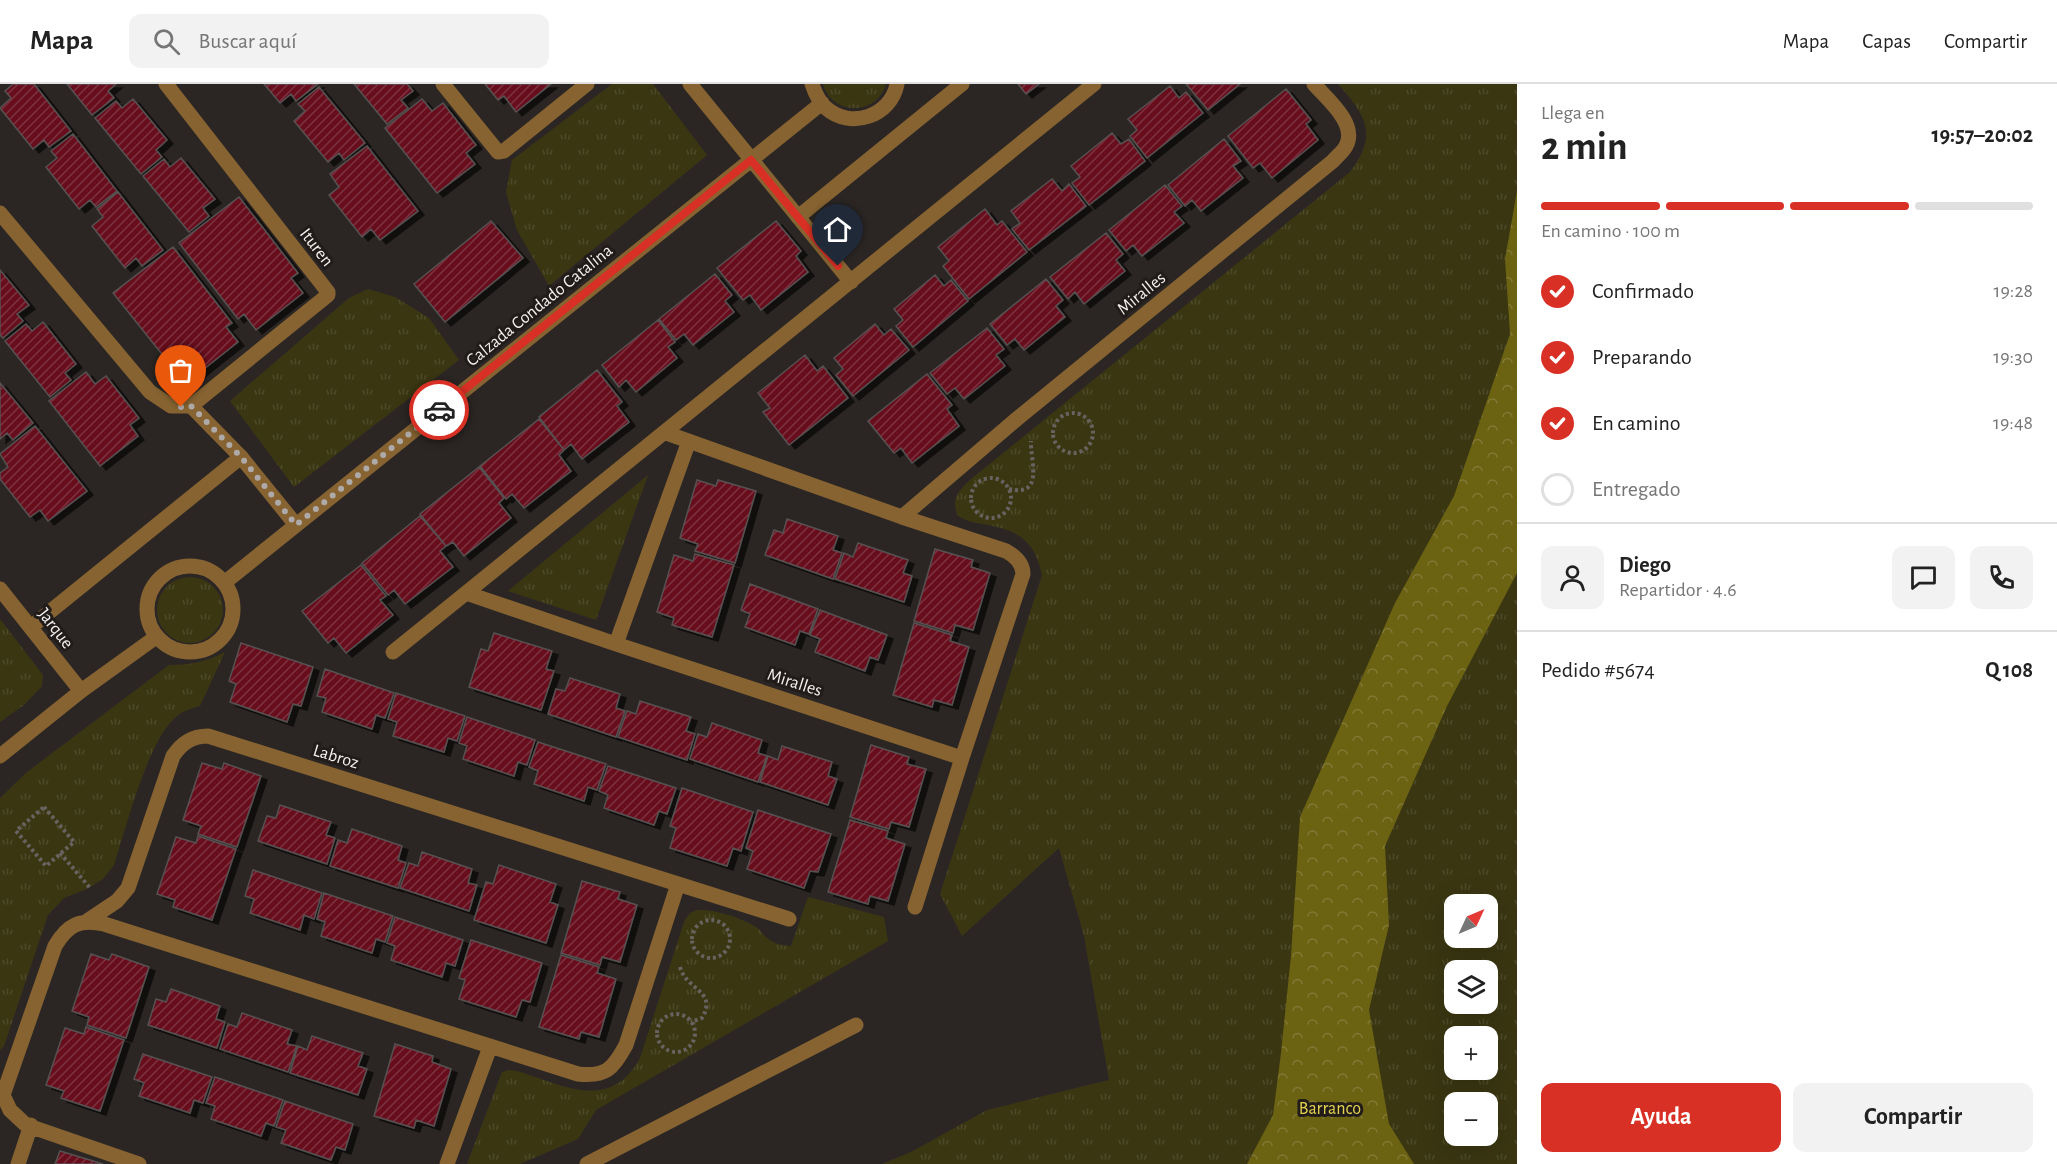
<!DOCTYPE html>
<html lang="es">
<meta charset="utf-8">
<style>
:root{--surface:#fff;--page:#f2f2f2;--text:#222;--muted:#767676;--line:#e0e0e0;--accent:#d93025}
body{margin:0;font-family:"Alegreya Sans",sans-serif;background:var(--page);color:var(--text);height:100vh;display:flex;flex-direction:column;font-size:22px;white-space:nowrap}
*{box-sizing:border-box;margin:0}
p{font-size:20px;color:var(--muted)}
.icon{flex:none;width:33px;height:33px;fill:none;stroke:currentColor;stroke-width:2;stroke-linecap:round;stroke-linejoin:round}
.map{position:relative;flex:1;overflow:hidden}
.side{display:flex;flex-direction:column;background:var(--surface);width:540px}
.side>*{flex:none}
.needle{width:39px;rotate:46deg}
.controls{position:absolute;left:1444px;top:810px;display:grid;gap:12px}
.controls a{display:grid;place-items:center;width:54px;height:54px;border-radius:12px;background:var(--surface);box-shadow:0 6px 24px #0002;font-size:30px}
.pin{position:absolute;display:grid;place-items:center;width:51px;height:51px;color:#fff;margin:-62px -26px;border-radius:50% 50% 50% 0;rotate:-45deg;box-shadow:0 0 6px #0007}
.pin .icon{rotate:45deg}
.courier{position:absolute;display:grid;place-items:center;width:60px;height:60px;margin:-30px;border:4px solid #d93025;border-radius:50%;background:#fff;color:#222;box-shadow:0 2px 8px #0007}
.headline em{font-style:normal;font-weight:700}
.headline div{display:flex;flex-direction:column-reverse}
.headline{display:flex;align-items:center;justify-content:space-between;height:102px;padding:0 24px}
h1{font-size:39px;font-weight:700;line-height:45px}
.bar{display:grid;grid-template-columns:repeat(4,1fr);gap:9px 6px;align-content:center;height:72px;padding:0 24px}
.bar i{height:8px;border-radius:4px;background:var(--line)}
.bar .selected{background:var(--accent)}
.bar p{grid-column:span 4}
.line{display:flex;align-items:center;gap:15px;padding:0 24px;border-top:2px solid var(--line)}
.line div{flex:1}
.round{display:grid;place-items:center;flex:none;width:63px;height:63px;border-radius:12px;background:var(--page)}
ol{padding:0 24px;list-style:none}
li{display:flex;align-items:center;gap:18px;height:66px}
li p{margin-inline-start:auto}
li .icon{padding:6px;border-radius:50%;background:var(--accent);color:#fff;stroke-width:4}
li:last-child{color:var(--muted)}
li i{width:33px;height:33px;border:3px solid var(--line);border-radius:50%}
.primary-button{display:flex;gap:12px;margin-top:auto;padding:12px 24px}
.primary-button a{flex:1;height:69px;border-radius:12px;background:var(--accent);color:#fff;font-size:24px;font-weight:700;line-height:69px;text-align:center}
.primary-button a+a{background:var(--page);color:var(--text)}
header{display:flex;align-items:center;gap:36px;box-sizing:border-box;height:84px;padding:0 30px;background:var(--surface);border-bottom:2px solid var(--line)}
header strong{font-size:28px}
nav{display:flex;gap:33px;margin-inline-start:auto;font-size:21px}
.search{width:420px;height:54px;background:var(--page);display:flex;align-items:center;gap:15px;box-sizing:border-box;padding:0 21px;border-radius:12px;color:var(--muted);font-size:22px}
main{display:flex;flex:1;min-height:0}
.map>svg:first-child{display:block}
</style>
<header>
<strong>Mapa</strong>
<div class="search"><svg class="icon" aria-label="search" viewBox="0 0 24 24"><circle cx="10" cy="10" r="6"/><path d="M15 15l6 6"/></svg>Buscar aquí</div>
<nav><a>Mapa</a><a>Capas</a><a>Compartir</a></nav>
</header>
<main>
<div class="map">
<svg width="1517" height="1080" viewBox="0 0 1517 1080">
<defs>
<pattern id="grass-tufts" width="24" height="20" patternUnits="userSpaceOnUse" patternTransform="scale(1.5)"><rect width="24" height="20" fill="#3a3612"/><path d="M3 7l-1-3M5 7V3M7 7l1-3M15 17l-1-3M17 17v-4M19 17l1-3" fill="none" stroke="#4d4a29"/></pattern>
<pattern id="forest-crowns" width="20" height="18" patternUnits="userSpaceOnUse" patternTransform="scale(1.5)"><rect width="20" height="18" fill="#6b6212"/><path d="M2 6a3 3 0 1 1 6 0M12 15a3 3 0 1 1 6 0" fill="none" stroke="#817935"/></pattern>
<pattern id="building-hatch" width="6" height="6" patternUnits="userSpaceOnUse" patternTransform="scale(1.5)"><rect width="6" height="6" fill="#670f1f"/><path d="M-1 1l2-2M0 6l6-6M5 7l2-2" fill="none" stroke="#7d3240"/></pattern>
<filter id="shadow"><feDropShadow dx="6" dy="4" stdDeviation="0" flood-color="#0009"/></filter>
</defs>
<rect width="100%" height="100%" fill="#2b2624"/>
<path fill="url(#grass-tufts)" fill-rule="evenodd" d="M 612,0 L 653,0 L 707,71 L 549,202 L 517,146 L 506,108 L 512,76 Z
M 823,0 L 886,0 C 877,32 832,32 823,0 Z
M 1338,0 L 1517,0 L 1517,1080 L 882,1080 L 911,1068 L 987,1026 L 1109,996 L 1084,852 L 1059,764 L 962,852 L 940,810 L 1042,491 C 1035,458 1020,447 988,441 C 977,439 967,438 957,431 C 952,412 958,408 971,395 L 1350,88 C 1378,50 1367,33 1338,0 ZM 1455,820 L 1488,820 L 1488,854 L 1455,854 ZM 1455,886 L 1488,886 L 1488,920 L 1455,920 ZM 1455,952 L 1488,952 L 1488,986 L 1455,986 ZM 1455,1018 L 1488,1018 L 1488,1052 L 1455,1052 Z
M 368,205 L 395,213 L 429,234 L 459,276 L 294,403 L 230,317 L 349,214 Z
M 648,391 L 596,536 L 508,507 Z
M157 526a33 33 0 1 1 66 0a33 33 0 1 1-66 0Z
M 0,535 L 43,591 L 42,602 L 24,621 L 0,638 Z
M 225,568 L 200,622 C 190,625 182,627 175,634 C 148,657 126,744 114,781 L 103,795 L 87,805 L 64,814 L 48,831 L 4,962 L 0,966 L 0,714 L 27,688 L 169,581 C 190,581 206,578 225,568 Z
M 808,813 L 884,833 L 888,857 L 596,1026 L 578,1055 L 520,1080 L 467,1080 L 502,988 L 509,986 L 517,987 C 563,1001 610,1029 640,974 L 683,841 C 685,835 688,830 694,827 C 707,822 745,835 756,843 C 760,845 762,850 766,853 C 772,859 783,862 791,862 Z"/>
<path fill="url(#forest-crowns)" d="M 1517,107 L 1517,489 L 1447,622 L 1385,762 L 1389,841 L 1369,926 L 1389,1040 L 1414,1080 L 1247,1080 L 1273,1031 L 1281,969 L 1291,872 L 1300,733 L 1395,519 L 1454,412 L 1510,250 L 1505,175 Z"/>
<path fill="url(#building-hatch)" stroke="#575151" stroke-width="1.5" filter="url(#shadow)" d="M 13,0 L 34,0 L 71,47 L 49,63 L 44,56 L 33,65 L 0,24 L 11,14 L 5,7 Z
M 67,0 L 116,0 L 108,7 L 114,14 L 92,31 Z
M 264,0 L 318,0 L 296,17 L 291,10 L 280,19 Z
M 354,0 L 407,0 L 413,7 L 401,16 L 408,24 L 387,40 Z
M 485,0 L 551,0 L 516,28 L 504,12 L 498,16 Z
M 1018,0 L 1039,0 L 1026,10 Z
M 1186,0 L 1240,0 L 1208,26 Z
M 1170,2 L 1179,14 L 1186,8 L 1203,29 L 1147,74 L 1130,52 L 1137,46 L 1128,35 Z
M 319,3 L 365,59 L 344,76 L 339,69 L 328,78 L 294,37 L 305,27 L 298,20 Z
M 1286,5 L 1311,36 L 1306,40 L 1318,56 L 1272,94 L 1260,79 L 1253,84 L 1228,52 Z
M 133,15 L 167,56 L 156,66 L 162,73 L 141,90 L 95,34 L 116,17 L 122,24 Z
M 422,15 L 432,27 L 443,19 L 476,61 L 466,69 L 475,80 L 437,109 L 385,44 Z
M 1112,49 L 1121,60 L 1129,55 L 1145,77 L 1089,121 L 1072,99 L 1080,93 L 1071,82 Z
M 73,50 L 117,107 L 96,123 L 90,116 L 79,125 L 46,83 L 57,74 L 51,67 Z
M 1224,55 L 1241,77 L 1233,82 L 1243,94 L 1201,127 L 1192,116 L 1185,122 L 1168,101 Z
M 367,62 L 418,127 L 380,156 L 371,145 L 362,153 L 329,111 L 339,103 L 330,90 Z
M 181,74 L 215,115 L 203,124 L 209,132 L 189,148 L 143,92 L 164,75 L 170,83 Z
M 1052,95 L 1062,107 L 1069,100 L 1086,122 L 1029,166 L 1012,145 L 1020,139 L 1011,127 Z
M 1165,101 L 1182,122 L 1174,128 L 1184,139 L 1142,172 L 1133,161 L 1126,167 L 1109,146 Z
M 118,108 L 163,166 L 142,182 L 136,174 L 125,184 L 92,142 L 103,133 L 97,125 Z
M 239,113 L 298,189 L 291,194 L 303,209 L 256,246 L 244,230 L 238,235 L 179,159 Z
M 985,125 L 997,141 L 1002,137 L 1027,168 L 969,215 L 943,182 L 949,177 L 938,163 Z
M 491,137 L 523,174 L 445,238 L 414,200 Z
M 776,137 L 801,167 L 796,172 L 808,188 L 761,226 L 750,211 L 743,216 L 717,184 Z
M 1106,149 L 1123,170 L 1116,176 L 1125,187 L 1084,220 L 1075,208 L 1068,215 L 1050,193 Z
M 173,163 L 232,239 L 226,243 L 238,258 L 190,296 L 178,280 L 173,284 L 113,209 Z
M 0,186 L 29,221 L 17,230 L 23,237 L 3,254 L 0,251 Z
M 715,190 L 732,211 L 725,217 L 734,228 L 693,261 L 684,250 L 676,256 L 659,235 Z
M 935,191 L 944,202 L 951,196 L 968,217 L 913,263 L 896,242 L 903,236 L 894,225 Z
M 1046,195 L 1063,216 L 1056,222 L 1065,233 L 1024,266 L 1015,255 L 1007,261 L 990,240 Z
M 658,236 L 675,258 L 668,263 L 677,274 L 636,308 L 626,296 L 619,303 L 602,281 Z
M 43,238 L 76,280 L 65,289 L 71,296 L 50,313 L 5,257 L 26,240 L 32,247 Z
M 875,240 L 884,251 L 891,245 L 909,266 L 853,312 L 836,291 L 843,285 L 834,274 Z
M 987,244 L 1004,265 L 996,271 L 1005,282 L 964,315 L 955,304 L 947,310 L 930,289 Z
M 805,271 L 817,287 L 823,282 L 848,314 L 789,361 L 763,328 L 770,324 L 758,309 Z
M 597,286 L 622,318 L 617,322 L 629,338 L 582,375 L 571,360 L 564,366 L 539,333 Z
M 86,288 L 95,300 L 106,292 L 139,334 L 130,341 L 138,352 L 100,382 L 49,317 Z
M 927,290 L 952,321 L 947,325 L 959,342 L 912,379 L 901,364 L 894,369 L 868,337 Z
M 0,299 L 33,339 L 13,356 L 7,349 L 0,355 Z
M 539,335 L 564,366 L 559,371 L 571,387 L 524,424 L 512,410 L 506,415 L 480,382 Z
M 35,342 L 87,407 L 48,437 L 40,426 L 30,433 L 0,395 L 0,389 L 8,383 L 0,370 Z
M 479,383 L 504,414 L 499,419 L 511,434 L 464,472 L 453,458 L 446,462 L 420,430 Z
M 697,396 L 716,402 L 718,396 L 756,407 L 735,479 L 695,467 L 698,460 L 680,454 Z
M 420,432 L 446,462 L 440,467 L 453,483 L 405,520 L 394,506 L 388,511 L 362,479 Z
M 787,435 L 838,452 L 833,466 L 842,469 L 833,495 L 765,471 L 774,446 L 783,449 Z
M 858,459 L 908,476 L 903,489 L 912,492 L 904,518 L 835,495 L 844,469 L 853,473 Z
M 935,465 L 973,476 L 971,483 L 990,489 L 973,546 L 955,541 L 953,549 L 914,537 Z
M 695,470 L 734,481 L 712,553 L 672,541 L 674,534 L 657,528 L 674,471 L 693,477 Z
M 361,481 L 386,512 L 380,516 L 393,531 L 346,569 L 334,554 L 328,559 L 302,527 Z
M 750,500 L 818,525 L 809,550 L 800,547 L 795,561 L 745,543 L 750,530 L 741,526 Z
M 820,526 L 887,551 L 878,576 L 870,573 L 865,587 L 815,568 L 820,555 L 810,551 Z
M 914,539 L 952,551 L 950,557 L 969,563 L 952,621 L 934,616 L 932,623 L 893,611 Z
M 494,549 L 552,567 L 546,585 L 554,587 L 541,626 L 469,603 L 481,565 L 488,567 Z
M 241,559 L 313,583 L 301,622 L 293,620 L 287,638 L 230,618 L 236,600 L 229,597 Z
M 325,585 L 394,609 L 385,634 L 376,631 L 372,645 L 322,628 L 326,614 L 317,612 Z
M 570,594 L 620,610 L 616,624 L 625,627 L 616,653 L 548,630 L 556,605 L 565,607 Z
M 396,609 L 465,632 L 457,657 L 448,654 L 444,668 L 393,652 L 397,638 L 388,635 Z
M 640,617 L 691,633 L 686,647 L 695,650 L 687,676 L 618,653 L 627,627 L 636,630 Z
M 467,633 L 535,656 L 527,681 L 518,678 L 514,692 L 463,675 L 467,662 L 459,659 Z
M 712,639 L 762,656 L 758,669 L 767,672 L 758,698 L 690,675 L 698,650 L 707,653 Z
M 538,658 L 606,680 L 597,706 L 588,703 L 584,717 L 534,700 L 538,687 L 529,683 Z
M 871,661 L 909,673 L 907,680 L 926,685 L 909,743 L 891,738 L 889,745 L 850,733 Z
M 782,662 L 832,678 L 828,692 L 837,695 L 828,721 L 760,698 L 768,672 L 778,676 Z
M 202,679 L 222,685 L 224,679 L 261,692 L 237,763 L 198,750 L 201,742 L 183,736 Z
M 608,682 L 676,704 L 667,730 L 659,727 L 654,741 L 604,724 L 608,711 L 599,707 Z
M 682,704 L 753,728 L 741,767 L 733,764 L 727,782 L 670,764 L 676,744 L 670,742 Z
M 280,721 L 331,738 L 326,751 L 335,754 L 327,780 L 258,757 L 267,732 L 276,734 Z
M 758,726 L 831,750 L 818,788 L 810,787 L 804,804 L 747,785 L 753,767 L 746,764 Z
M 850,736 L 888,747 L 886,754 L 905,760 L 888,817 L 870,812 L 868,820 L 828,808 Z
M 352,745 L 402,762 L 398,776 L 406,779 L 398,804 L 330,782 L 338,756 L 347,759 Z
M 198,752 L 236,765 L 212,836 L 173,823 L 175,816 L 157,810 L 176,753 L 196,759 Z
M 422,768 L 472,785 L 468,799 L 477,801 L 469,827 L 400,804 L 409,779 L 418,782 Z
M 499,781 L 556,800 L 550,818 L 558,821 L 546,859 L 474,836 L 486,798 L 493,800 Z
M 253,786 L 322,809 L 314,835 L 304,831 L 300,846 L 250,829 L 254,815 L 245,812 Z
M 582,797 L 620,808 L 618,815 L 637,821 L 620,878 L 602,873 L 600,881 L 561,869 Z
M 324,809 L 393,832 L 385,858 L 376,855 L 372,869 L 321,852 L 325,838 L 317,835 Z
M 395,833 L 463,856 L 455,882 L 446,879 L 442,893 L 391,876 L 395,862 L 387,859 Z
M 471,856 L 542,879 L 530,918 L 522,916 L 516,933 L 459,915 L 465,896 L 459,894 Z
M 91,870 L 109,876 L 112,870 L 149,883 L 126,954 L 87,941 L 89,933 L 72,927 Z
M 561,871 L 599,883 L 597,889 L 616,895 L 599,953 L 581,948 L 579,955 L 539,943 Z
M 171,905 L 220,922 L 216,935 L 225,938 L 217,964 L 148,941 L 156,915 L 166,918 Z
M 242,929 L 292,946 L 287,960 L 297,962 L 288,988 L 220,965 L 228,940 L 237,943 Z
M 86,943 L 124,956 L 100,1027 L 61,1014 L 64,1007 L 46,1001 L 65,944 L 84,950 Z
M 312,952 L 363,969 L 358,982 L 367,985 L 358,1011 L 290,989 L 298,962 L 307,966 Z
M 395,960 L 433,972 L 432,978 L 451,985 L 434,1042 L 416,1036 L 414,1044 L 374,1032 Z
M 143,970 L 212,993 L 203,1019 L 194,1016 L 190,1029 L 139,1012 L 144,999 L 134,995 Z
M 215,993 L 283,1016 L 274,1042 L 266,1039 L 261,1052 L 211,1035 L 215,1022 L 206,1019 Z
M 285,1017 L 353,1040 L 345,1066 L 336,1063 L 331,1076 L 281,1059 L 286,1046 L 276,1043 Z
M 60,1067 L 103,1080 L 55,1080 Z"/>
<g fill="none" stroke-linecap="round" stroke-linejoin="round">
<path stroke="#686361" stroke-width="4" stroke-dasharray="3 3" stroke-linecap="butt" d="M1053 349a20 20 0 1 1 40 0a20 20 0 1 1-40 0Z
M971 414a20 20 0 1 1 40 0a20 20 0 1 1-40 0Z
M 1009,405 C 1045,413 1030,377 1031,357
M 44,723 L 74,758 L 46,782 L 16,747 Z
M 60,769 L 91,805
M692 855a19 19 0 1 1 38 0a19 19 0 1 1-38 0Z
M 680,883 C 686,906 718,907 702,934 L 691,938
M657 949a19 19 0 1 1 38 0a19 19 0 1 1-38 0Z"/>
<path stroke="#866331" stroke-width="15" d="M 798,133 L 962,0
M 31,543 L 241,373"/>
<path stroke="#866331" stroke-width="15" d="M 443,0 L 498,68 L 504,67 L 587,0
M 690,0 L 851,198
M 812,0 C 815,9 819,18 826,24 C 851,46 891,32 897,0
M 0,129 L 150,308 L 171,322 L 191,322 L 328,211 L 328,208 L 166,0
M 191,322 L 241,373 L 296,441
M 666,349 L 902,433 L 1018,334 L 1333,77 C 1337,72 1343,68 1346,62 C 1358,40 1327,15 1314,0
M 689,357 L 616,560 L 466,509 L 1094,0
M147 525a43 43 0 1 1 86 0a43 43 0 1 1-86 0Z
M 224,499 L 822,19
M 0,505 L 81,607
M 616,560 L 962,674 L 1023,490 C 1023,479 1015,472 1006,467 L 902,433
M 393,568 L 466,509
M 0,672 L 81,607 L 156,553
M 678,800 L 789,835
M 915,823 L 962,674
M 87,837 L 117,817 L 128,804 L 173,672 C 182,659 192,652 208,652 L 678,800 L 626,961 C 613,985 606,993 578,990 L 104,840 C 80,835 68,840 55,862 L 3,1011 L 10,1026 L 26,1041 L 139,1080
M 18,1080 L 31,1041
M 447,1080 L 490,963
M 587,1080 L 856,941"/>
</g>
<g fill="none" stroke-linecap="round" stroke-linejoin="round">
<path stroke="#aeaaa9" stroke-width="6" stroke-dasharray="0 10.8" d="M 181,323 L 191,322 L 241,373 L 296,441 L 439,326"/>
<path stroke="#d93025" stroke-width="8" d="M 439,326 L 751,76 L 838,182"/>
</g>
<g text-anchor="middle" stroke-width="6" stroke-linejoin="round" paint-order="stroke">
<g font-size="18" fill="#f5f1f0" stroke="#211c1a">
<text transform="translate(317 163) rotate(52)" y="6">Ituren</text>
<text transform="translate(1141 209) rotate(-39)" y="6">Miralles</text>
<text transform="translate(539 221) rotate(-39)" y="6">Calzada Condado Catalina</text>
<text transform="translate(56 544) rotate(52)" y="6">Jarque</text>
<text transform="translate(795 598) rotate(18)" y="6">Miralles</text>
<text transform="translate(336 672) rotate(17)" y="6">Labroz</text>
</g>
<g font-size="18" fill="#e2d24e" stroke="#211c1a">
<text x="1330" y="1030">Barranco</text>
</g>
</g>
</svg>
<div class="controls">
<a><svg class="needle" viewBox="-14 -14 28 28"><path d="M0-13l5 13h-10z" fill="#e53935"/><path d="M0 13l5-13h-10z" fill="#767676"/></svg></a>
<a><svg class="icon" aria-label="layers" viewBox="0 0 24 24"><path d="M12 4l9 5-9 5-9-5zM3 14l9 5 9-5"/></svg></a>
<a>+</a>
<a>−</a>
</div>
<div class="pin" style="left:181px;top:323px;background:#ea580c"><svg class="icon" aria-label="bag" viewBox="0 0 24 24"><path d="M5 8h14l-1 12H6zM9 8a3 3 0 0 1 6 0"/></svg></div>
<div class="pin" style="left:838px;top:182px;background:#1f2937"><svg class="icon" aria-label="home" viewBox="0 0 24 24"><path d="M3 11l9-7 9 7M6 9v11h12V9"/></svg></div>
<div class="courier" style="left:439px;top:326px"><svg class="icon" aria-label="car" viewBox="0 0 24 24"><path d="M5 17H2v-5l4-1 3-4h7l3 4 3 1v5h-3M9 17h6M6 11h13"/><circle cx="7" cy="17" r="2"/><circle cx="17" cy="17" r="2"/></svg></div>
</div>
<section class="side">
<div class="headline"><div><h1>2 min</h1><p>Llega en</p></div><em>19:57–20:02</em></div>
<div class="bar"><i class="selected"></i><i class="selected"></i><i class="selected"></i><i></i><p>En camino · 100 m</p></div>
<ol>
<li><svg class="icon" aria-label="check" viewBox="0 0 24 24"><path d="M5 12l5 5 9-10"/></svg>Confirmado<p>19:28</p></li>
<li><svg class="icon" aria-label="check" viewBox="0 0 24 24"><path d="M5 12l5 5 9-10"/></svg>Preparando<p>19:30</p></li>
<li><svg class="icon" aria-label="check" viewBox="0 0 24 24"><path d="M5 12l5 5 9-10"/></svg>En camino<p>19:48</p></li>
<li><i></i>Entregado</li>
</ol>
<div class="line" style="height:108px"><a class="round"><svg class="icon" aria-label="person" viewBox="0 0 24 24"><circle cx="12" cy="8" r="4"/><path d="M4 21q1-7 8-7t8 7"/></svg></a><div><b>Diego</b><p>Repartidor · 4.6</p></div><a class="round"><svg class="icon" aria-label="chat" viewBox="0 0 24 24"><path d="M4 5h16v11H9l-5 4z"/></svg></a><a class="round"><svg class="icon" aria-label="phone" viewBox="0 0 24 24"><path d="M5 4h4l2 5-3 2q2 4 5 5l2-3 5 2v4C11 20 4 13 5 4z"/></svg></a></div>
<div class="line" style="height:78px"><div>Pedido #5674</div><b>Q 108</b></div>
<div class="primary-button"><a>Ayuda</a><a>Compartir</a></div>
</section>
</main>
